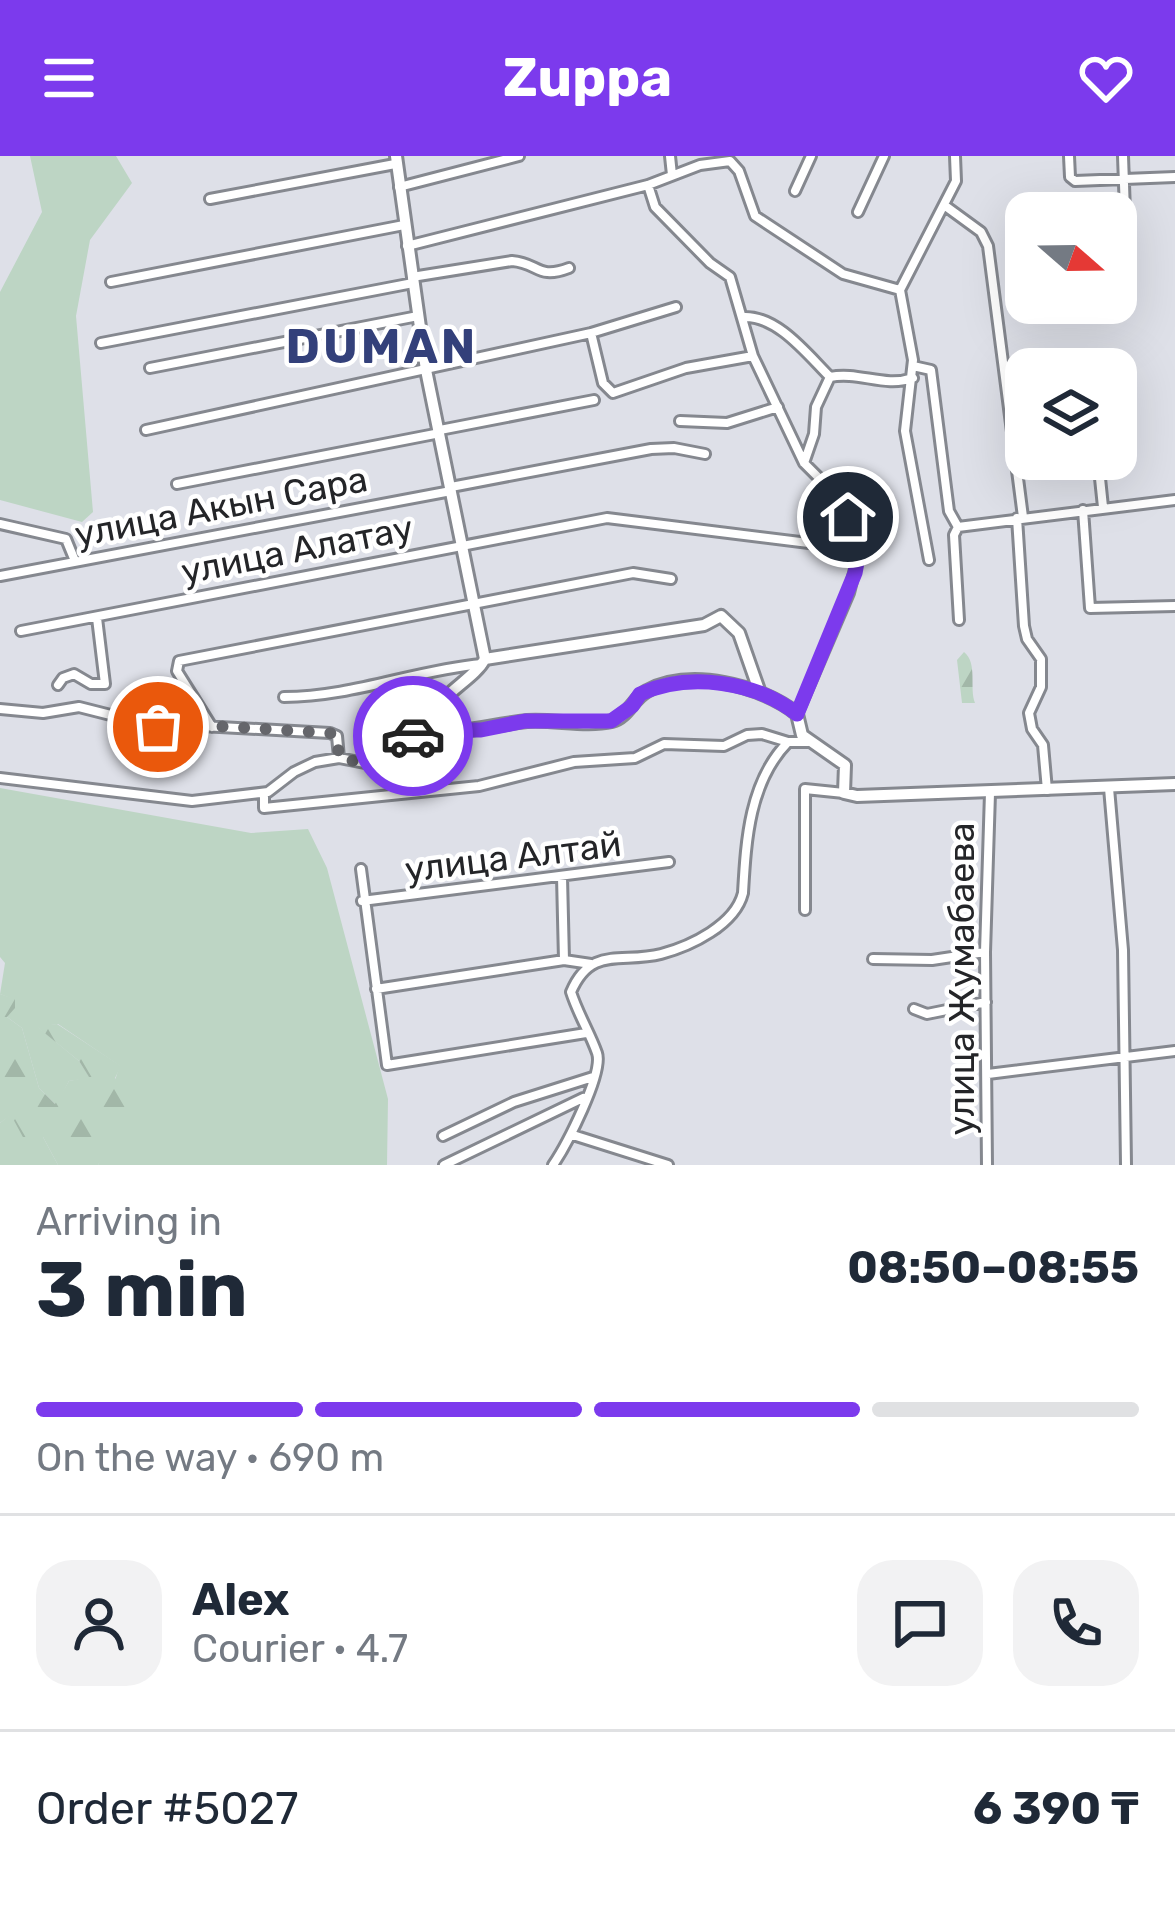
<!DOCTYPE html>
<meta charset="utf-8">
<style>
:root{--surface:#fff;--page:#f2f2f3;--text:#1f2937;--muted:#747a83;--line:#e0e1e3;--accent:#7c3aed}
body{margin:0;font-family:Rubik,sans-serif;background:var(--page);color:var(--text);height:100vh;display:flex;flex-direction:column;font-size:45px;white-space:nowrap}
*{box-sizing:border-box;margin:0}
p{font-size:39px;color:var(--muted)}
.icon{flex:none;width:66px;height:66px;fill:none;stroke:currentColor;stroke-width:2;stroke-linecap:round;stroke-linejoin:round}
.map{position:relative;height:1009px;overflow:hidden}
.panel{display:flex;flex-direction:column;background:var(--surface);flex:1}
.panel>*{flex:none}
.needle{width:78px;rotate:110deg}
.controls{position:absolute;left:1005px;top:36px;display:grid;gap:24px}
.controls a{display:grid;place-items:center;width:132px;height:132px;border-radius:24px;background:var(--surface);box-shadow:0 12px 48px #0002;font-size:60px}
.pin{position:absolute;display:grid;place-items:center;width:102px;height:102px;color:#fff;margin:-51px;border:6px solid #fff;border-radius:50%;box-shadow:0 3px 12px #0007}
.courier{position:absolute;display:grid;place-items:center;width:120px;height:120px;margin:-60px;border:9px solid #7c3aed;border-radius:50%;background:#fff;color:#222;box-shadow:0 3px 15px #0007}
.head em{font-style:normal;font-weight:700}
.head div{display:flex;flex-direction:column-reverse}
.head{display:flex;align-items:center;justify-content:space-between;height:204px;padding:0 36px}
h1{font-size:78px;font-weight:700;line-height:90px}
.bar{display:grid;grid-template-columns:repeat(4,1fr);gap:18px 12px;align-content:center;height:144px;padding:0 36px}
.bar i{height:15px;border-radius:9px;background:var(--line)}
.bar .selected{background:var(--accent)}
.bar p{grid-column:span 4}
.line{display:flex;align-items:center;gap:30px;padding:0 36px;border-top:3px solid var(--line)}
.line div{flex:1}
.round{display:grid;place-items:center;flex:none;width:126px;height:126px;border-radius:36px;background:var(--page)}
header{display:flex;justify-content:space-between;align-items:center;height:156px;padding:0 36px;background:var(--accent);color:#fff;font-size:54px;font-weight:700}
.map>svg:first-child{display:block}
</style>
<header><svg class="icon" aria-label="menu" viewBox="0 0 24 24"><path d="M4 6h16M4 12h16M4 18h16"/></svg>Zuppa<svg class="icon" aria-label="heart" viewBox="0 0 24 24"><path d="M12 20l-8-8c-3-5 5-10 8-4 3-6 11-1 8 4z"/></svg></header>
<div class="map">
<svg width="1175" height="1009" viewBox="0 0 1175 1009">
<defs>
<pattern id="forest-firs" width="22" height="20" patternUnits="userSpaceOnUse" patternTransform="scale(3)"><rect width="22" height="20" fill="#bdd5c4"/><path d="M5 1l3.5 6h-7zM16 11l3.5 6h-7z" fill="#a2b7a8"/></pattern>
</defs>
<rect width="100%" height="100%" fill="#dee0e8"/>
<path fill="#bdd5c4" d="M 30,0 L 116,0 L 132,27 L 90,84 L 76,160 L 93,356 L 82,366 L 0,344 L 0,136 L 42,56 Z
M 0,632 L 251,677 L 308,673 L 327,712 L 388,943 L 387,1009 L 98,1009 C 114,978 106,942 120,910 L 58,868 L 38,871 L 79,905 L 90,922 L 69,925 L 56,949 L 39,932 L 22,872 L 7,861 L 15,844 L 0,838 L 5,807 L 0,801 Z
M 11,958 L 43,981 L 58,1009 L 0,1009 L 0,967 Z"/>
<path fill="url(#forest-firs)" d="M 964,496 C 978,507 969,532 975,547 L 962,547 L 957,504 Z
M 0,838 L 15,843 L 15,852 L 7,861 L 22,872 L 39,932 L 55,948 L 69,925 L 89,921 L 79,905 L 36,870 L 57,868 L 121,910 L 115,922 L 130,938 L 129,958 L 98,1009 L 58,1009 L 43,981 L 24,983 L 11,959 L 0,967 Z"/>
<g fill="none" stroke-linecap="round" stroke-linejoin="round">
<defs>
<path id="street" d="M 670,0 L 672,19
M 1069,0 L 1070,21 L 1075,25 L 1175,21
M 1123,0 L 1126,84
M 648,29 L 655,51 L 710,107 L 730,121 L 753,200 L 804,307 L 839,342 L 856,387 L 858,401 L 849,437 L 797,558
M 399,31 L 519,0
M 795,35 L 811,0
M 210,43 L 395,8
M 944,49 L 981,76 L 988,90 L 1023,361
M 858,56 L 884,0
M 407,90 L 648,29 L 700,9 L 730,5 L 739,15 L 755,60 L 843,118 L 900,134
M 412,121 L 512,105 C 539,107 537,124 569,112
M 111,126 L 404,69
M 743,161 C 777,159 807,198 830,221 L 816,251 L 814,278 L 804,307
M 591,177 L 603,227 L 613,237 L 686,212 L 753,200
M 101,187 L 413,127
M 913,210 L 931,214 L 949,355 L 958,371 L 1175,344
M 150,212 L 418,160
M 830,221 C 859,215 884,232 913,222
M 680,265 L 727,267 L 778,251
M 146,274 L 591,177 L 676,151
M 440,274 L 594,244
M 1098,303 L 1103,351
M 177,328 L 440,277
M 451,331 L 651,293 L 674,292 L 705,298
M 1083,354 L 1090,452 L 1175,450
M 1017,362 L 1024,470 L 1027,483 L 1041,503 L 1041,531 L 1029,557 L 1032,573 L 1043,589 L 1047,634
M 0,368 L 66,383 L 75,405
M 958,371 L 954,379 L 959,464
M 929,404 L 905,275 L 913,204 L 900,134 L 956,25 L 955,0
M 0,420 L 451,335
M 21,475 L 607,362 L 857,393
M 58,529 L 63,522 L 74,518 L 91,528 L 105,528 L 97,462
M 284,541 C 352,541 415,514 482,508
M 0,553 L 43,557 L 79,551 L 158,571 L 183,569 L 330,577 L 337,580 L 339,602
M 212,571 L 177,515 L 179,505 L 633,417 L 671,423
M 0,622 L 192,645 L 268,636 L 294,616 L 315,606 L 339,602 L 390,612 L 409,582 L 432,573
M 1109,632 L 1123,794 L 1126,1009
M 264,637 L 264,652 L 479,630 L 574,606 L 635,602 L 664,588 L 724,590 L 747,579 L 762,578 L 788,586
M 361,713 L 387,909 L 586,877
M 562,721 L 564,804
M 362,745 L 669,706
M 805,754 L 805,633 L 844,637
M 873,803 L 932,804 L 985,796
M 376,833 L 564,804 L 591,808
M 914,853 L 927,858 L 986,846
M 988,918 L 1175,895
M 573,979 L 668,1009
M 443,980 L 514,946 L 593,921
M 444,1009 L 583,942
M 553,1009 C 566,990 604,917 597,897 C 590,877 578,858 571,836 C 591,789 622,808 661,798 C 691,790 735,769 743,737 C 746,685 749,626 788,586 L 808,586
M 987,1009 L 985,796 L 990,637"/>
<path id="secondary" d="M 396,0 L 426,214 L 485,503
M 485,503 C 471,528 430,540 432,573 L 444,577 C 472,575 499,568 527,565 C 554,563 586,571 612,565 C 628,561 633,542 647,535 C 690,512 761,529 797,558 L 802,579 L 845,609 L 844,637 L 857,640 L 1175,628
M 485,503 L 704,469 L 721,460 L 739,477 L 760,537"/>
</defs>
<use href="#street" stroke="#85888f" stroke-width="14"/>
<use href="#secondary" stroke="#85888f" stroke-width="16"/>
<use href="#street" stroke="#fff" stroke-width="8"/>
<use href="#secondary" stroke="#fff" stroke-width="10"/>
</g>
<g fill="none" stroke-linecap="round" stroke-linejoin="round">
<path stroke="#65666b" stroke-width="12" stroke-dasharray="0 21.6" d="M 158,571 L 183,568 L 330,577 L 337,580 L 339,602 L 390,612 L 400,592 L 413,580"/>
<path stroke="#7c3aed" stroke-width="15" d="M 413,580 L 423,574 L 481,574 L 525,565 L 611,565 L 632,550 L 640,538 C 688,516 755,525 797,558 L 855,417 L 858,401 L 848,361"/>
</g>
<g text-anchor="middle" stroke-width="9" stroke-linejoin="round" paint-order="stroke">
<g font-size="36" fill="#242528" stroke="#fff">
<text transform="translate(221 350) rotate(-11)" y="13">улица Акын Сара</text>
<text transform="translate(297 393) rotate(-11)" y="13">улица Алатау</text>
<text transform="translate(513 700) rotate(-7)" y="13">улица Алтай</text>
<text transform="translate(961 823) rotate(-90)" y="13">улица Жумабаева</text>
</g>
<g font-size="48" font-weight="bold" letter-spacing="3" fill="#33407a" stroke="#fff">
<text x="382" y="207">DUMAN</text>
</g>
</g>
</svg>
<div class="controls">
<a><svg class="needle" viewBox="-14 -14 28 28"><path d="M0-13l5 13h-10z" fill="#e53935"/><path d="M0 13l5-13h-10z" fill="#747a83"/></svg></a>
<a><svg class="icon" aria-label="layers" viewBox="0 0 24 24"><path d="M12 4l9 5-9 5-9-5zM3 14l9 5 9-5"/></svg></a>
</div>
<div class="pin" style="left:158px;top:571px;background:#ea580c"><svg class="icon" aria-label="bag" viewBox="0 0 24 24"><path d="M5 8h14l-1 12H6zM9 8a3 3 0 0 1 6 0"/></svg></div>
<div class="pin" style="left:848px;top:361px;background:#1f2937"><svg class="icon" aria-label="home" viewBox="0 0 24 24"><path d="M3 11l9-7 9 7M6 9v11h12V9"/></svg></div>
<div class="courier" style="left:413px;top:580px"><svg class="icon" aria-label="car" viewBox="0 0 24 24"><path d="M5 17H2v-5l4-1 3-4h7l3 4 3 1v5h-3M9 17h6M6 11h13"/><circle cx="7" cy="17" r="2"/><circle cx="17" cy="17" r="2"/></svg></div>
</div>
<section class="panel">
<div class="head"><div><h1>3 min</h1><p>Arriving in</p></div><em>08:50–08:55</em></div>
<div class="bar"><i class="selected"></i><i class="selected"></i><i class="selected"></i><i></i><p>On the way · 690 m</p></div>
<div class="line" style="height:216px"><a class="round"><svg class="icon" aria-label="person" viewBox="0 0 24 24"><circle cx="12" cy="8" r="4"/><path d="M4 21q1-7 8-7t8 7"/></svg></a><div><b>Alex</b><p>Courier · 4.7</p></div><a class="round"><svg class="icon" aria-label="chat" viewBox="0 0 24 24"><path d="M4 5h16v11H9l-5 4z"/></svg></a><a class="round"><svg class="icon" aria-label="phone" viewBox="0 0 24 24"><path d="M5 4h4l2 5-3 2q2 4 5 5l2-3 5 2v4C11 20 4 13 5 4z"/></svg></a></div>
<div class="line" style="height:156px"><div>Order #5027</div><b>6 390 ₸</b></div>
</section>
